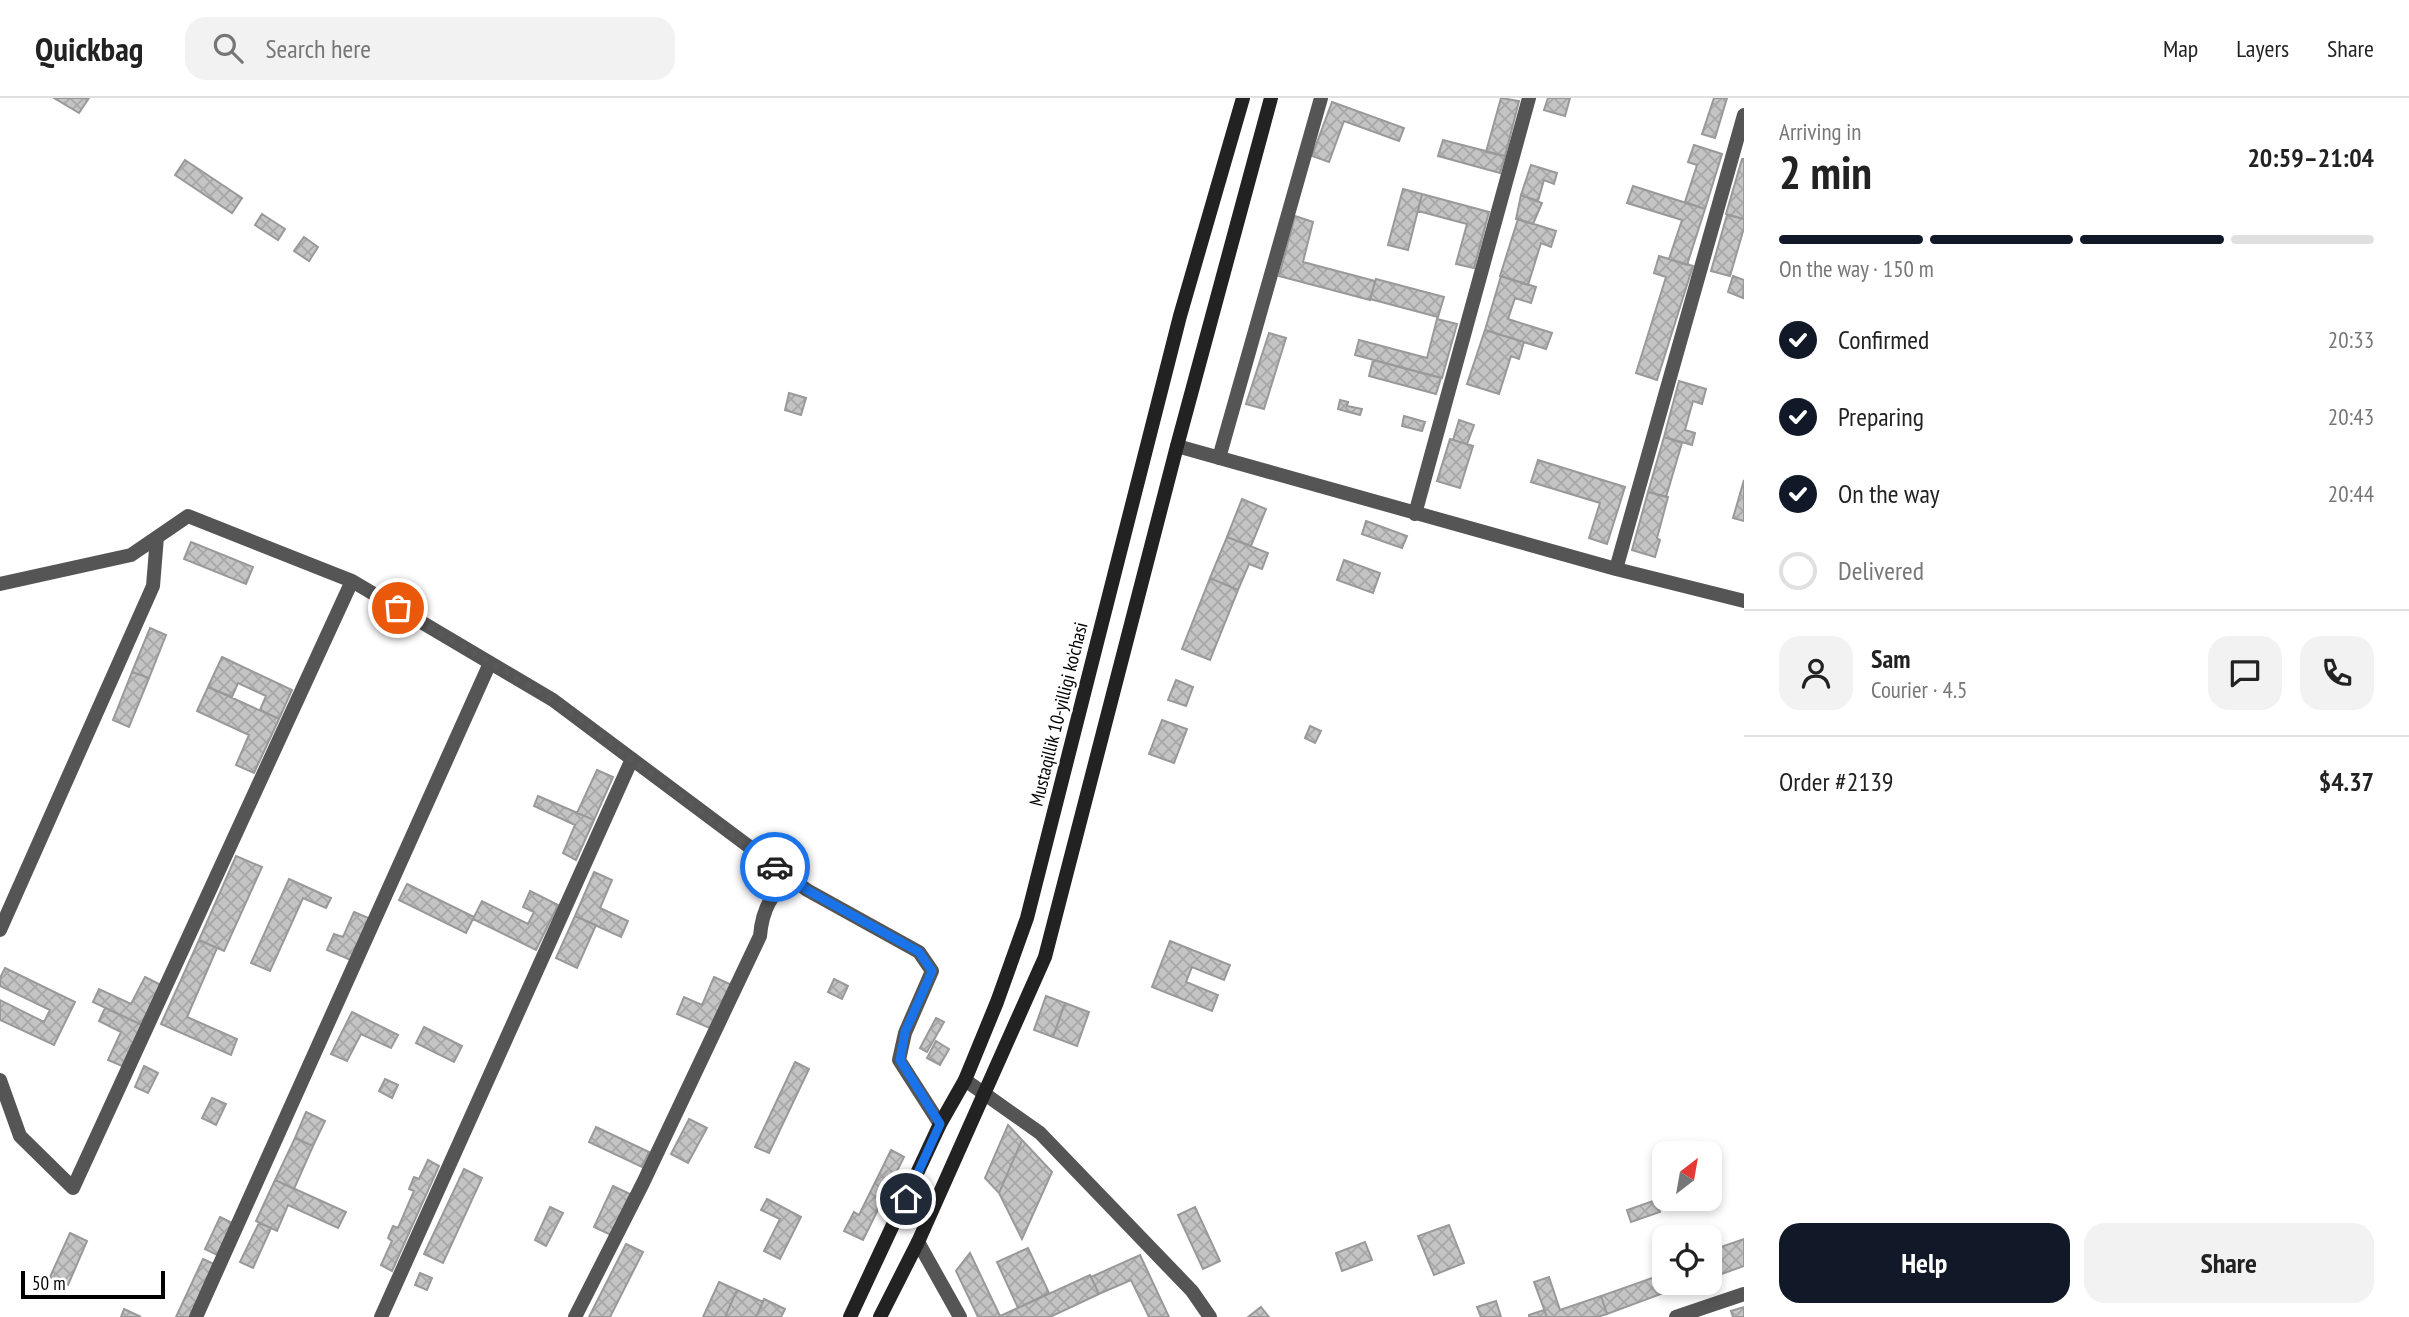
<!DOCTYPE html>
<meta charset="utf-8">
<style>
:root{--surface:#fff;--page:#f2f2f2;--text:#222;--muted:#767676;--line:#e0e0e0;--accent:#111827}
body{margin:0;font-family:"PT Sans Narrow",sans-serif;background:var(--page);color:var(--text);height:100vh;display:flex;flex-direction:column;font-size:26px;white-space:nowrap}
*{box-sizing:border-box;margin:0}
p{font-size:23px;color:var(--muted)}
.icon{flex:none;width:38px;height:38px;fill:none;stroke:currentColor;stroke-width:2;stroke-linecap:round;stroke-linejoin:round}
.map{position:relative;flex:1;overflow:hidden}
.sheet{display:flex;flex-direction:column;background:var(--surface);width:665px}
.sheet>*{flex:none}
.needle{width:46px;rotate:31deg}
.tools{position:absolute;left:1652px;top:1043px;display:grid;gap:14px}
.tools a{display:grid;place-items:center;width:70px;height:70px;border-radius:14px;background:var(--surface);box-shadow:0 4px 10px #0003;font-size:35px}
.scale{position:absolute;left:21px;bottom:18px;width:144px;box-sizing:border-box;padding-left:7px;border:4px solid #000;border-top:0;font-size:19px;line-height:24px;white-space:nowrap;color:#000;-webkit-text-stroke:5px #fff;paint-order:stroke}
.pin{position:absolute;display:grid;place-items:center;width:60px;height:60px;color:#fff;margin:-30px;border:4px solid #fff;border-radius:50%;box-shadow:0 2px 7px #0007}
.courier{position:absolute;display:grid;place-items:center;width:70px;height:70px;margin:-35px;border:5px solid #1a73e8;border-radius:50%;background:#fff;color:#222;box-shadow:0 2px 9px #0007}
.head em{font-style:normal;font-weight:600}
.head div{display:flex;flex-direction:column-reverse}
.head{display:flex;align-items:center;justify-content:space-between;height:119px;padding:0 35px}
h1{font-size:46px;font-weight:600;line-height:52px}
.bar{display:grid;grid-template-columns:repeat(4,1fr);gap:10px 7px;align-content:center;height:84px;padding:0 35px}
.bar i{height:9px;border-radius:5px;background:var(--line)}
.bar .selected{background:var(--accent)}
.bar p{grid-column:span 4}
.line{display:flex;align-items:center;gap:18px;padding:0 35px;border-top:2px solid var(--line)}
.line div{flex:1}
.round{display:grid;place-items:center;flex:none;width:74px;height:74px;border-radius:21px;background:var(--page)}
ol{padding:0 35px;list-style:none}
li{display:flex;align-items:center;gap:21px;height:77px}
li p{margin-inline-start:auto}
li .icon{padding:7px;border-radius:50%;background:var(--accent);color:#fff;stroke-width:4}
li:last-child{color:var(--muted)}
li i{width:38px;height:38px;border:4px solid var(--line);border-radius:50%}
.primary-button{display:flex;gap:14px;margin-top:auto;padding:14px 35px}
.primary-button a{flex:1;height:80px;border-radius:21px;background:var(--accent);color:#fff;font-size:28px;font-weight:600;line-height:80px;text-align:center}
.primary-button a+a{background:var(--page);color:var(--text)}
header{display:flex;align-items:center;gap:42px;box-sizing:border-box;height:98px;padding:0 35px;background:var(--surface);border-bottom:2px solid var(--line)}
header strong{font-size:33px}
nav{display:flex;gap:38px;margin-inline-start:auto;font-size:24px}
.search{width:490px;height:63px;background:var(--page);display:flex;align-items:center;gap:18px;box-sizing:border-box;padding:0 24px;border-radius:21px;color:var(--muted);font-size:26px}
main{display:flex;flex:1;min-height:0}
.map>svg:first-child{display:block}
</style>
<header>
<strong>Quickbag</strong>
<div class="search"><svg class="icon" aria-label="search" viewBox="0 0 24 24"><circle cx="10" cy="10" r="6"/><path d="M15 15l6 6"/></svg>Search here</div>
<nav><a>Map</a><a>Layers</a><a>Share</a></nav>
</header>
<main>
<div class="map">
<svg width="1744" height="1219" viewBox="0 0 1744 1219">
<defs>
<pattern id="building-cross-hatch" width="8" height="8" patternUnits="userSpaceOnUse" patternTransform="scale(1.75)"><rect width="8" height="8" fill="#c4c4c4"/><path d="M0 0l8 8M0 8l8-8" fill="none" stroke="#a7a7a7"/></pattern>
</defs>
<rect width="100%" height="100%" fill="#fff"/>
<path fill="url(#building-cross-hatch)" stroke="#999" stroke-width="2" d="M 54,0 L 89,0 L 79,15 Z
M 1501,0 L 1519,3 L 1505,58 L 1486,54 Z
M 1548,0 L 1570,0 L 1565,18 L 1544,12 Z
M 1714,0 L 1727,0 L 1715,40 L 1702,36 Z
M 1332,4 L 1404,30 L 1399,43 L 1344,23 L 1329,64 L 1312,58 Z
M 1443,42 L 1505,58 L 1500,75 L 1438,58 Z
M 1694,47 L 1722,56 L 1705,111 L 1685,104 L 1697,67 L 1688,64 Z
M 1742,61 L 1744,61 L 1744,121 L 1726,116 Z
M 185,62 L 242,100 L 232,115 L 175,77 Z
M 1531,67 L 1557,75 L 1554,86 L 1544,82 L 1538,103 L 1521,97 Z
M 1633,88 L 1705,111 L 1687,167 L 1669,161 L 1682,122 L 1627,105 Z
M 1403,91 L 1422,96 L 1408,152 L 1388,147 Z
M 1422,96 L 1489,114 L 1474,170 L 1456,166 L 1467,126 L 1418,113 Z
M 1521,97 L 1542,105 L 1533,126 L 1516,121 Z
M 262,116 L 285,131 L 278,142 L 255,127 Z
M 1727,117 L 1744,121 L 1744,130 L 1730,178 L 1711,173 Z
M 1295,118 L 1313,124 L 1303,164 L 1375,183 L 1370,202 L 1279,178 Z
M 1518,121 L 1556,133 L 1551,149 L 1541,145 L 1528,187 L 1500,178 Z
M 304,139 L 318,149 L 309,163 L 294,153 Z
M 1659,158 L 1693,168 L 1657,282 L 1636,275 L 1666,179 L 1654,175 Z
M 1501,178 L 1536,189 L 1531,205 L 1515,200 L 1508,221 L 1552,235 L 1546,251 L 1485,232 Z
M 1733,178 L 1744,182 L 1743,200 L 1728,194 Z
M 1376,181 L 1444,199 L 1438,219 L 1370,201 Z
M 1437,221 L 1457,226 L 1442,280 L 1355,257 L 1359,242 L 1427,260 Z
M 1485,232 L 1524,244 L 1519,261 L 1511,258 L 1499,296 L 1467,286 Z
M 1269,235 L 1286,240 L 1264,311 L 1246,306 Z
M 1373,262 L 1441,280 L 1436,296 L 1369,278 Z
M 1679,283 L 1706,291 L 1702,306 L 1693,303 L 1685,332 L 1695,335 L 1692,347 L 1664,339 Z
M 789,295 L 806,300 L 801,317 L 785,312 Z
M 1340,302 L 1348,304 L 1347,308 L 1362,311 L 1360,317 L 1338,311 Z
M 1404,318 L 1425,324 L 1422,333 L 1402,328 Z
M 1459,322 L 1474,327 L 1467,346 L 1453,342 Z
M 1664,339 L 1682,345 L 1666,399 L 1648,394 Z
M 1450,341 L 1473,348 L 1460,390 L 1437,383 Z
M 1538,362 L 1625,389 L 1607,446 L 1589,440 L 1600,405 L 1531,384 Z
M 1744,382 L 1744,423 L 1733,420 Z
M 1648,394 L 1668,399 L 1657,440 L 1660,442 L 1655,459 L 1632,452 Z
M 1242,401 L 1266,411 L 1251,448 L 1227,439 Z
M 1366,423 L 1407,438 L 1402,450 L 1362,436 Z
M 1227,439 L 1268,455 L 1262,471 L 1249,466 L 1238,492 L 1210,480 Z
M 191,444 L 253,469 L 246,486 L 184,461 Z
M 1344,462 L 1380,475 L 1373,495 L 1337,482 Z
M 1210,480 L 1238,492 L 1210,562 L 1182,551 Z
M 150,530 L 166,537 L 149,580 L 132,574 Z
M 222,559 L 292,592 L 279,621 L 260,612 L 266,598 L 238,585 L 232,599 L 208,589 Z
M 132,574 L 149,580 L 129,629 L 113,622 Z
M 1176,582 L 1193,589 L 1186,608 L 1168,602 Z
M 208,589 L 279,621 L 254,675 L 236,667 L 249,637 L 197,613 Z
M 1162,622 L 1187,631 L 1174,665 L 1149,656 Z
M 1310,628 L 1321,633 L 1315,645 L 1305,640 Z
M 597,672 L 613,679 L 594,722 L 577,715 Z
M 538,698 L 594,722 L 576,762 L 563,755 L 575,727 L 534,708 Z
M 236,758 L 262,769 L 224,853 L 199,842 Z
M 594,774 L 612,782 L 600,810 L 628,823 L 621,839 L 575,818 Z
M 289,781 L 331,800 L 326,810 L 303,800 L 270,873 L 251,865 Z
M 407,786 L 474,819 L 466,835 L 399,802 Z
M 530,793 L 558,807 L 536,852 L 473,821 L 482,803 L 528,826 L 534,814 L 523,809 Z
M 354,814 L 371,821 L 353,863 L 327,852 L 334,836 L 343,839 Z
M 575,818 L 596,827 L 577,870 L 556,860 Z
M 199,842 L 217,850 L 187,919 L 237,941 L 231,957 L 161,926 Z
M 1170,843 L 1230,867 L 1224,882 L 1192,869 L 1186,884 L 1218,897 L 1212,913 L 1152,889 Z
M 5,870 L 75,904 L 54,947 L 0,922 L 0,902 L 44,924 L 50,912 L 0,888 L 0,880 Z
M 145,879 L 161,887 L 142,927 L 93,904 L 99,891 L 131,906 Z
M 714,879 L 732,887 L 712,931 L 677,916 L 684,899 L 702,907 Z
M 834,881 L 848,888 L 842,901 L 828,894 Z
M 1046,898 L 1065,905 L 1053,939 L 1034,932 Z
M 1065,905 L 1089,914 L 1077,948 L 1053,939 Z
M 105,910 L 142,927 L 122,968 L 108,962 L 121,934 L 99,923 Z
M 352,914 L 398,937 L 391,950 L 361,936 L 347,963 L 331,956 Z
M 936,920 L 944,924 L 927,954 L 920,950 Z
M 424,929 L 462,948 L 454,964 L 416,945 Z
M 936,943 L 949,951 L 940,967 L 927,960 Z
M 795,964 L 809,971 L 769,1055 L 755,1049 Z
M 144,968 L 158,975 L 148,995 L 135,989 Z
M 385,981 L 398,987 L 392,1000 L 379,993 Z
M 212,1000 L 226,1006 L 216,1027 L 202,1020 Z
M 306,1014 L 325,1023 L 313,1048 L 295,1040 Z
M 689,1021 L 707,1030 L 688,1065 L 671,1056 Z
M 1008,1027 L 1022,1042 L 999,1095 L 985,1080 Z
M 596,1029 L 649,1054 L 642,1069 L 589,1044 Z
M 295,1040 L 313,1048 L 294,1091 L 275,1082 Z
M 1022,1042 L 1052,1074 L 1022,1141 L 999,1095 Z
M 891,1052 L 904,1059 L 863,1142 L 844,1133 L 854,1114 L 859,1117 Z
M 428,1062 L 439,1068 L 392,1173 L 381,1167 L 392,1143 L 388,1140 L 393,1128 L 398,1130 L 414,1093 L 409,1091 L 414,1079 L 419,1081 Z
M 464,1071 L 482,1080 L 443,1165 L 424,1156 Z
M 275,1082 L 346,1114 L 338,1130 L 288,1107 L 277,1133 L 256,1123 Z
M 613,1088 L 630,1096 L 611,1137 L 594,1129 Z
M 767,1101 L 801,1119 L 780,1161 L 764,1153 L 780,1121 L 761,1112 Z
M 1656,1102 L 1660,1114 L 1631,1124 L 1627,1112 Z
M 550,1109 L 563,1115 L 546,1148 L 535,1142 Z
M 1195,1109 L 1220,1163 L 1203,1171 L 1178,1117 Z
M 220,1119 L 234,1126 L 219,1158 L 205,1151 Z
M 259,1125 L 271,1130 L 253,1170 L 240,1164 Z
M 1449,1127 L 1464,1165 L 1434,1177 L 1418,1138 Z
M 70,1135 L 87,1143 L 68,1187 L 50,1179 Z
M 1744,1141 L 1744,1168 L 1716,1178 L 1710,1161 L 1710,1147 L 1719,1143 L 1721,1149 Z
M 1365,1144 L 1372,1162 L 1342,1173 L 1336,1155 Z
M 626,1146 L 643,1154 L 610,1219 L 589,1219 Z
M 1028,1150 L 1049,1195 L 1018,1210 L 997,1164 Z
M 970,1155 L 1000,1218 L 998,1219 L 978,1219 L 956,1173 Z
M 1140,1157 L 1169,1219 L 1149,1219 L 1131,1182 L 1099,1196 L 1091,1179 Z
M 203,1161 L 216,1167 L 192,1219 L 176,1219 Z
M 420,1175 L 432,1180 L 427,1192 L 415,1187 Z
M 1090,1177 L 1099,1196 L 1050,1219 L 998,1219 Z
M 1549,1179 L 1560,1212 L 1601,1198 L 1607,1216 L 1597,1219 L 1547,1219 L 1534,1184 Z
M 1655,1179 L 1661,1196 L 1607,1216 L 1601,1198 Z
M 719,1184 L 737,1192 L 725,1219 L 703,1219 Z
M 737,1192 L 763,1204 L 756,1219 L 725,1219 Z
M 764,1201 L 785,1211 L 781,1219 L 756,1219 Z
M 1496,1203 L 1501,1219 L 1481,1219 L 1477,1209 Z
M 1261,1209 L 1269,1219 L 1248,1219 Z
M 1744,1209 L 1744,1219 L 1733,1219 L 1731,1213 Z
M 124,1211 L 141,1219 L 121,1219 Z
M 1544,1212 L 1547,1219 L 1529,1219 L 1529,1217 Z"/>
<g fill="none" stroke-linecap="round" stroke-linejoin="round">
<path stroke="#555" stroke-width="14" d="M 1744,17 L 1616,471 L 1744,503
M 1177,348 L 1616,471
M 1219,360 L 1321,0
M 1415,416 L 1529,0
M 0,486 L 131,457 L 188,418 L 352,483 L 553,602 L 807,792 L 919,854 L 932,873 L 905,935 L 899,962 L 940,1026
M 0,832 L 153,488 L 157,439
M 0,982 L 20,1038 L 73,1090 L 352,483
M 965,982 L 1040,1035 L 1192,1193 L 1210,1219
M 918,1144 L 960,1219
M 196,1219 L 490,565
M 381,1219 L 632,661
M 575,1219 L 643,1085 L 760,838 C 762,814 770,794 791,781
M 1676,1219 L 1744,1196"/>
<path stroke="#222" stroke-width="14" d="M 850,1219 L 940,1026 L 965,982 L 997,904 L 1027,820 L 1180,218 L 1243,0
M 880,1219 L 918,1144 L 1045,859 L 1177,348 L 1271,0"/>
</g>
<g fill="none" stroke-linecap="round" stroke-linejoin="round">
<path stroke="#595959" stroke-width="7" stroke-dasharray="0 12.6" d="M 398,510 L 553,602 L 775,769"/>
<path stroke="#1a73e8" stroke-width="9" d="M 775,769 L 807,792 L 919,854 L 932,873 L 905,934 L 900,962 L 940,1026 L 906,1101"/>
</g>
<g text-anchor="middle" stroke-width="5" stroke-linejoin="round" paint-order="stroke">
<g font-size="19" fill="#000" stroke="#fff">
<text transform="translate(1058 616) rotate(-76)" y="7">Mustaqillik 10-yilligi ko'chasi</text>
</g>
</g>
</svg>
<div class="tools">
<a><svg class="needle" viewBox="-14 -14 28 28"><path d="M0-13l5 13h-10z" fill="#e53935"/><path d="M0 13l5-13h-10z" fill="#767676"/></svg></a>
<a><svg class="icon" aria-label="locate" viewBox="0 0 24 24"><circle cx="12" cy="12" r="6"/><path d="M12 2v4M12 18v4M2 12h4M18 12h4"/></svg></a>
</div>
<div class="scale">50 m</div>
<div class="pin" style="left:398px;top:510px;background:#ea580c"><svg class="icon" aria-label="bag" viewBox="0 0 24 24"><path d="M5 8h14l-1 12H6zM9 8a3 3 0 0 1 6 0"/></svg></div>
<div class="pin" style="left:906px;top:1101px;background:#1f2937"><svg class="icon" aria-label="home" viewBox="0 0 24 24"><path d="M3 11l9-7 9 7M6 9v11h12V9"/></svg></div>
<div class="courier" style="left:775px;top:769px"><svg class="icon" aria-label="car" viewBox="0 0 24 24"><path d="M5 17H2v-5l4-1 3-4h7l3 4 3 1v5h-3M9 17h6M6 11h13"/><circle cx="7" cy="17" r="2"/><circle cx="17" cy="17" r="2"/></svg></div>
</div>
<section class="sheet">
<div class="head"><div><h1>2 min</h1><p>Arriving in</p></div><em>20:59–21:04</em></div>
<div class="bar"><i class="selected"></i><i class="selected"></i><i class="selected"></i><i></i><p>On the way · 150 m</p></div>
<ol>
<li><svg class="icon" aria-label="check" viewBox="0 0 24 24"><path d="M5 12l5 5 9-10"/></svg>Confirmed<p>20:33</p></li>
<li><svg class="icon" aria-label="check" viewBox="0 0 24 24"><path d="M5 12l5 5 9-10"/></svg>Preparing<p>20:43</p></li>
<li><svg class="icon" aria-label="check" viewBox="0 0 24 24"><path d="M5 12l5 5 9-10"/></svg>On the way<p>20:44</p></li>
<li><i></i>Delivered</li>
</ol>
<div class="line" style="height:126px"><a class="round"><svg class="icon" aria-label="person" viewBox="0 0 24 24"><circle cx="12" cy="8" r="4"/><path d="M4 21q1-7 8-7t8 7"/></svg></a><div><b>Sam</b><p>Courier · 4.5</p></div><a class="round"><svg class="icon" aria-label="chat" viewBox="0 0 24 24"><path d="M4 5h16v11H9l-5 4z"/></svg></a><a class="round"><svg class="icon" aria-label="phone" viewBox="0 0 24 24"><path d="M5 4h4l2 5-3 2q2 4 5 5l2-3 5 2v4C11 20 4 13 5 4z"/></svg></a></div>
<div class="line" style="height:91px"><div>Order #2139</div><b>$4.37</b></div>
<div class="primary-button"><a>Help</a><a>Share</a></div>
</section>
</main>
